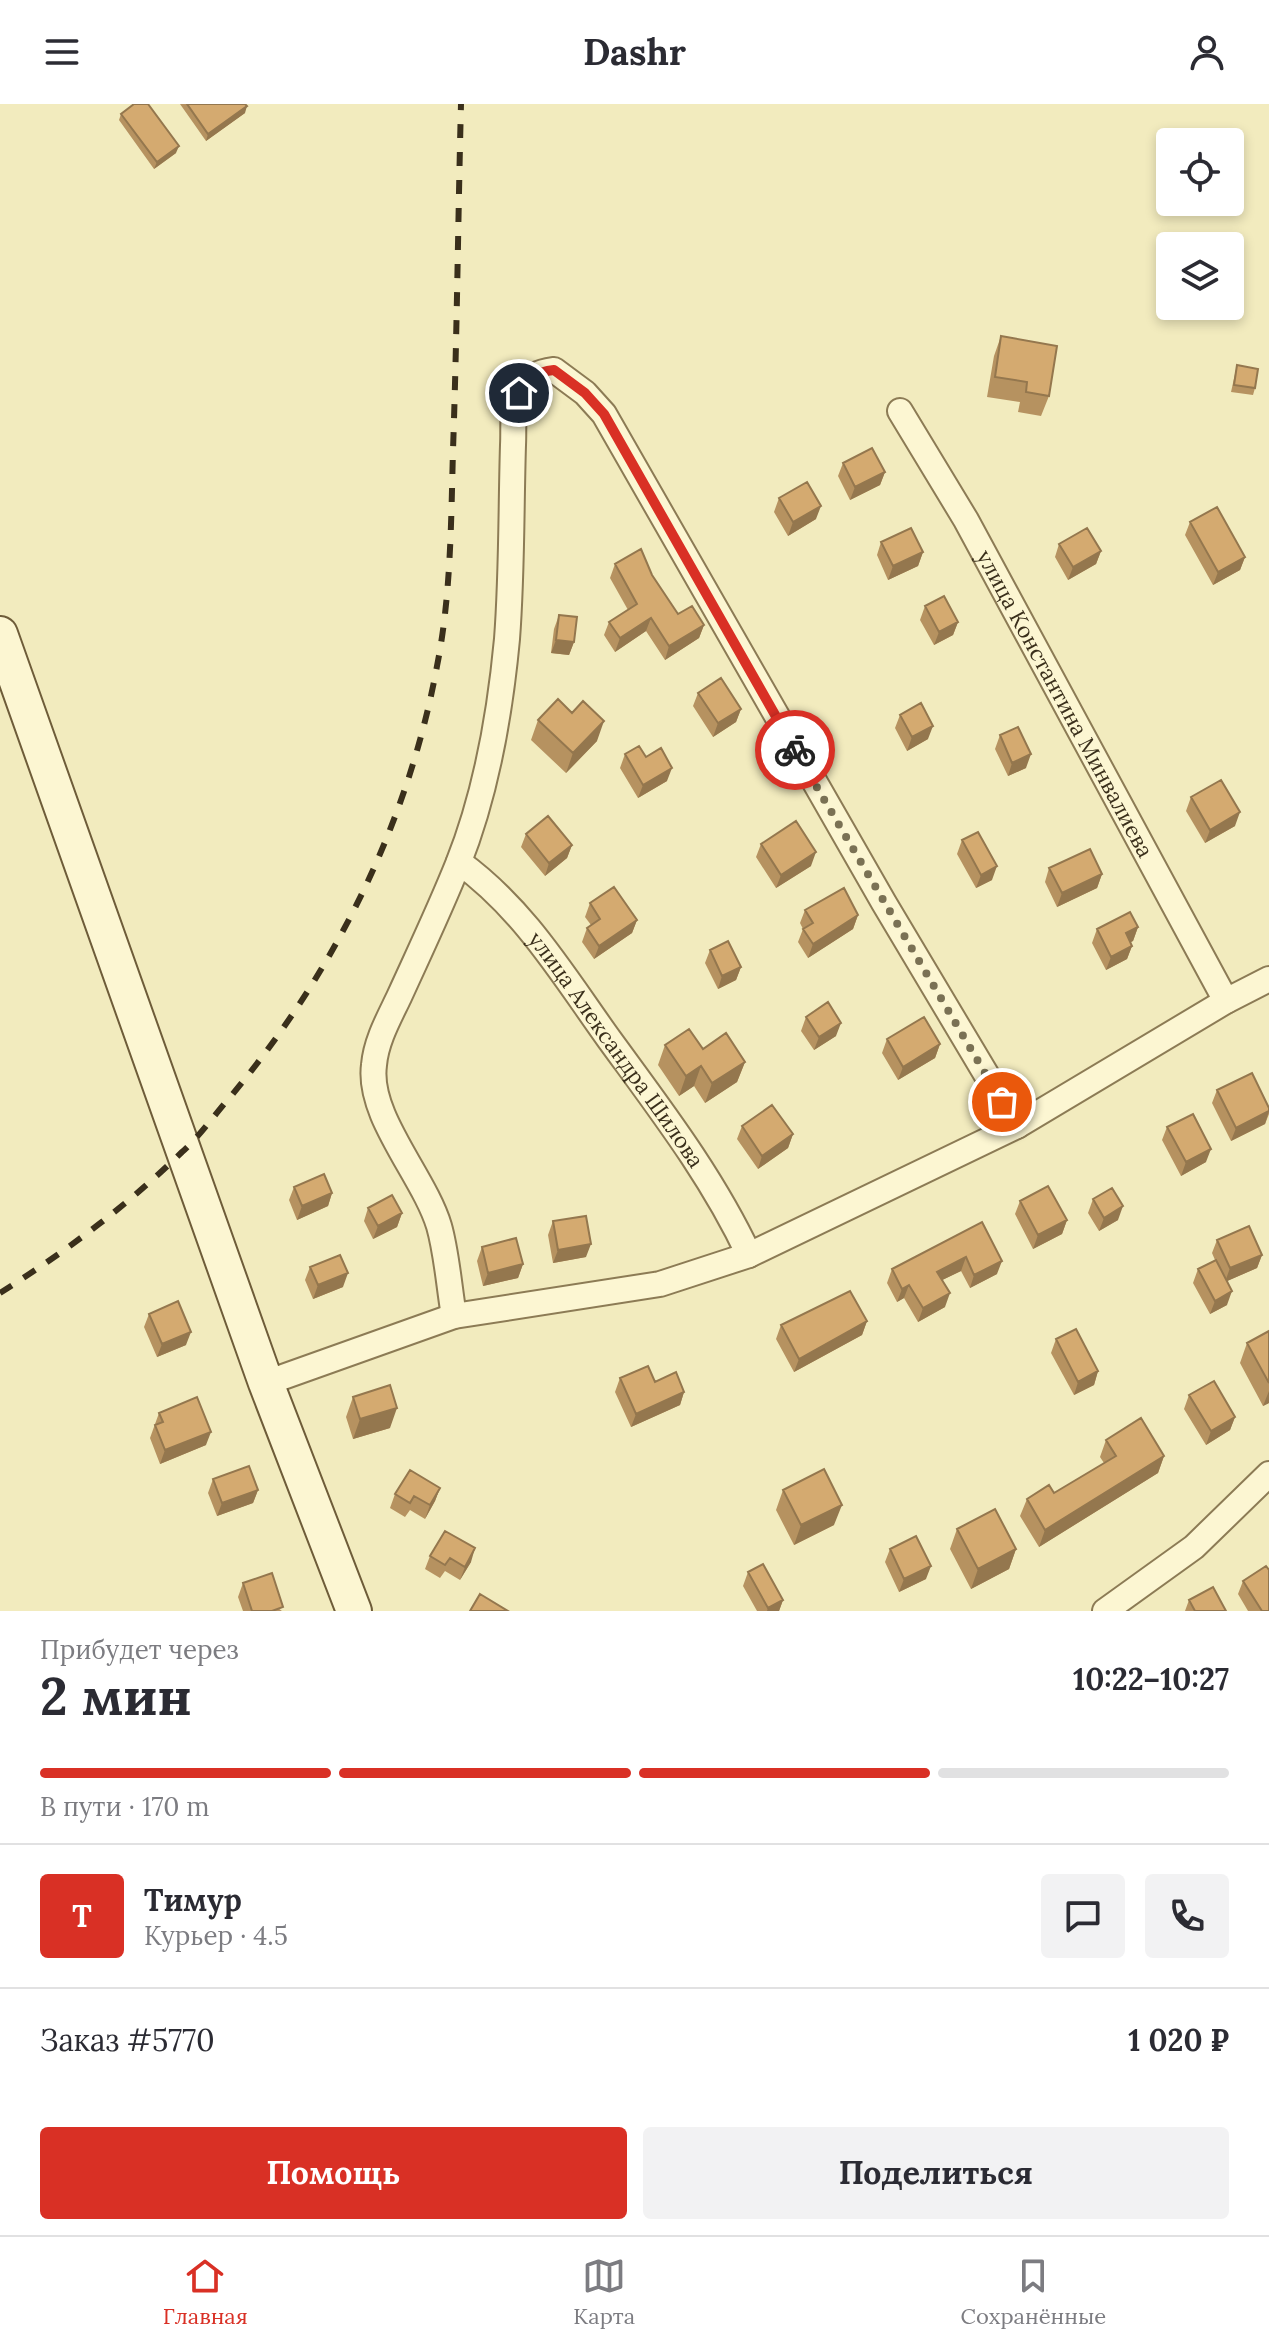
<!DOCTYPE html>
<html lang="ru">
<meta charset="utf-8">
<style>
:root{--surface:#fff;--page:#f2f2f3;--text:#2b2b33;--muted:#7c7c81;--line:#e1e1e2;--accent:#d93025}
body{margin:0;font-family:Lora,serif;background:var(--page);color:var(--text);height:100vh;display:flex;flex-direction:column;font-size:30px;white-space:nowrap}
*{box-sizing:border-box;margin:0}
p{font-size:26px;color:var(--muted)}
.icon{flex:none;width:44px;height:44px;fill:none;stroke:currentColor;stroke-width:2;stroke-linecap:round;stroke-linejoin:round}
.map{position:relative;height:1507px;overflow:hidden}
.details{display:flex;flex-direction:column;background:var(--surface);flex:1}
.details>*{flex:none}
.fabs{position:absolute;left:1156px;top:24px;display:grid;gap:16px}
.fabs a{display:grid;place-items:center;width:88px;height:88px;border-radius:8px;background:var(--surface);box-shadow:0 4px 12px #0003;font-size:40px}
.pin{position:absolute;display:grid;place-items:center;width:68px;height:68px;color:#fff;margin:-34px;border:4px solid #fff;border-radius:50%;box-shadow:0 2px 8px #0007}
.courier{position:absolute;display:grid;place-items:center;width:80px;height:80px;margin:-40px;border:6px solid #d93025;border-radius:50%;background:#fff;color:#222;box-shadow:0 2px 10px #0007}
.overview em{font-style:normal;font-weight:700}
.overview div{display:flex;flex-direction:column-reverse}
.overview{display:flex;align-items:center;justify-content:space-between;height:136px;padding:0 40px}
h1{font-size:52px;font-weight:700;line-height:60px}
.bar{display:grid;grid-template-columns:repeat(4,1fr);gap:12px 8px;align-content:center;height:96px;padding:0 40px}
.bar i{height:10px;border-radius:6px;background:var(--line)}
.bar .current{background:var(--accent)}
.bar p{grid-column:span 4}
.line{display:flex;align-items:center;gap:20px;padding:0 40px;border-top:2px solid var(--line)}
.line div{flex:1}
.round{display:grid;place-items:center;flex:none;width:84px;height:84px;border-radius:8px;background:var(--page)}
.action{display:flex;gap:16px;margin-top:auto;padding:16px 40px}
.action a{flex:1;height:92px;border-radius:8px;background:var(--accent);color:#fff;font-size:32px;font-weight:700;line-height:92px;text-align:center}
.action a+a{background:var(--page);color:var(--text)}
header{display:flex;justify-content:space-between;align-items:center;height:104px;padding:0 40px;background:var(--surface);font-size:36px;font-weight:700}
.dock{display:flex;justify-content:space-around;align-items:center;height:112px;border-top:2px solid var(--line);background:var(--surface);font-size:22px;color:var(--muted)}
.dock a{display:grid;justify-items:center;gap:4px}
.dock .current{color:var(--accent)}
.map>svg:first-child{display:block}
</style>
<header><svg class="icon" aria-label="menu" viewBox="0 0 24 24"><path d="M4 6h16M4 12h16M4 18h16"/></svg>Dashr<svg class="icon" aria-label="person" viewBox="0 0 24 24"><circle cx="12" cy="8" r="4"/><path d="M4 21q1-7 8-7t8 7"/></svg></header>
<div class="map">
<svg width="1269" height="1507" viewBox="0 0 1269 1507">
<rect width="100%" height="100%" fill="#f2ebbe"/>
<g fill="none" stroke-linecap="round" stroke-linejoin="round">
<defs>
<g id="street">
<path id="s1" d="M 900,307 L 966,416 L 1226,897"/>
<path id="s2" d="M 459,758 C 524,805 563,871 609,935 C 660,1005 712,1072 749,1151"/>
<path d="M 454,1212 C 449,1183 447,1150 439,1122 C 424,1072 367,1012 374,961 C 376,937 389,914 399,893 C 419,849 440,805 458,760 C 486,690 500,610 507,535 C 512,470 511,406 513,341 C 514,323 511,304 520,287 C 528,273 538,268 554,266 L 585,289 L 604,310 L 884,799 L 1017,1022"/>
<path d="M 266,1279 L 454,1212 L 660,1180 L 749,1151 L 1017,1022 L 1226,897 L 1269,875"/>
<path d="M 1105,1507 L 1194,1443 L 1269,1370"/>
</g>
<path id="secondary" d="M 0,530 L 266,1279 L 354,1507"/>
</defs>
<use href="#street" stroke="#8c7b55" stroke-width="28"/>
<use href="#secondary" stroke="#6e5c39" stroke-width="38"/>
<use href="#street" stroke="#fcf6d2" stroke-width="24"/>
<use href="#secondary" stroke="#fcf6d2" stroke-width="34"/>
<path stroke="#3a2f1b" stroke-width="6" stroke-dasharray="14 14" stroke-linecap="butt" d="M 0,1189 C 65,1148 127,1102 182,1048 C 200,1032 215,1010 231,992 C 334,869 408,720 437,562 C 451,492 451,418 453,346 C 457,231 458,115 461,0"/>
</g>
<path fill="#b69260" d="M 180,0 L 245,0 L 245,9 L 206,37 Z
M 121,10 L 176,49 L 154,65 L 119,16 Z
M 1001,232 L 1049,292 L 1041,312 L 1018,308 L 1020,298 L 987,293 L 994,252 Z
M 1237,261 L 1255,284 L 1253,291 L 1231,288 Z
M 843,359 L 885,368 L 880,381 L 850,396 L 838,372 Z
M 779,394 L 816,415 L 788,432 L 774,408 Z
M 1190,418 L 1245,453 L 1240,466 L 1213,481 L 1185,431 Z
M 881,438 L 923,448 L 918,462 L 888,476 L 877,451 Z
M 1059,440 L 1101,447 L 1096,460 L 1068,476 L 1055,453 Z
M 615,460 L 652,471 L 678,510 L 704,521 L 699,534 L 665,556 L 646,527 L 615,548 L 604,531 L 609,518 L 628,506 L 610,474 Z
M 925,502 L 958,518 L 953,531 L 934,541 L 920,516 Z
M 559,511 L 574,538 L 569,551 L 551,549 L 554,525 Z
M 698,589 L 741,605 L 736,618 L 713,633 L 693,602 Z
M 572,609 L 597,637 L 566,669 L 531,636 L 538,616 Z
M 900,611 L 928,635 L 907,647 L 895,624 Z
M 1000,631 L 1026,664 L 1008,672 L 995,645 Z
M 625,650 L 646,653 L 667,677 L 638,694 L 620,664 Z
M 1191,693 L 1235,722 L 1205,739 L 1186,707 Z
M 526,730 L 572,741 L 567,754 L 545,772 L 521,743 Z
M 962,736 L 992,776 L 976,784 L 957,750 Z
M 761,740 L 811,762 L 776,784 L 756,753 Z
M 1049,764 L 1102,770 L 1097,784 L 1057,803 L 1045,778 Z
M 590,799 L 637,816 L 632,829 L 594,855 L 582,838 L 587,824 L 591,821 L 585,813 Z
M 805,806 L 858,811 L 853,825 L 808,854 L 798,838 L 803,825 L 800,819 Z
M 1138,823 L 1133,837 L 1130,838 L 1132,842 L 1127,855 L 1106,866 L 1092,839 L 1097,825 Z
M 710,846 L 741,863 L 736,876 L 718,885 L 705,859 Z
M 806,913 L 836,932 L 814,946 L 801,927 Z
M 887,935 L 940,940 L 935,954 L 898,976 L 882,949 Z
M 665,941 L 703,945 L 745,958 L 737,978 L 705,999 L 694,982 L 679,992 L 658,961 Z
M 1217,986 L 1269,1004 L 1269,1010 L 1265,1020 L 1231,1037 L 1212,999 Z
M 742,1022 L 793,1030 L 788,1044 L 758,1065 L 737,1035 Z
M 1167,1023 L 1206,1058 L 1181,1072 L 1162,1036 Z
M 294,1083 L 332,1089 L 328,1102 L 297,1116 L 289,1096 Z
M 1093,1095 L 1118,1116 L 1099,1127 L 1088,1109 Z
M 1020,1097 L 1067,1116 L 1062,1130 L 1033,1145 L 1015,1110 Z
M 368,1104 L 402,1109 L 397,1123 L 373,1135 L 364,1117 Z
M 553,1117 L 586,1153 L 553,1159 L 548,1131 Z
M 982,1118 L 997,1170 L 970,1184 L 961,1167 L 942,1176 L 945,1203 L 918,1218 L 904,1194 L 897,1198 L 887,1179 L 892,1165 Z
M 1217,1136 L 1262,1151 L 1257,1164 L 1227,1177 L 1227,1201 L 1210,1210 L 1193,1179 L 1198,1165 L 1215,1156 L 1212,1149 Z
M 482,1143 L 523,1160 L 518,1174 L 483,1182 L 477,1157 Z
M 310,1163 L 343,1183 L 313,1195 L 305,1176 Z
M 149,1210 L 186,1241 L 157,1253 L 144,1223 Z
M 867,1217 L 862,1231 L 794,1268 L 776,1235 L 781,1221 Z
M 1269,1227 L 1269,1299 L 1263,1302 L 1240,1259 L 1247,1239 Z
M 1056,1235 L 1098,1267 L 1094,1281 L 1074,1291 L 1051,1249 Z
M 620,1274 L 655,1278 L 684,1288 L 680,1301 L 631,1323 L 615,1288 Z
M 1189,1291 L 1235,1313 L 1230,1326 L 1206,1341 L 1184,1305 Z
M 353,1293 L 390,1324 L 353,1335 L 346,1313 Z
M 159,1309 L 206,1341 L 160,1360 L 150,1334 Z
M 1106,1336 L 1164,1352 L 1158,1369 L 1039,1443 L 1020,1412 L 1027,1395 L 1054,1389 L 1104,1359 L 1100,1353 Z
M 213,1375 L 258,1386 L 253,1399 L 217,1412 L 208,1389 Z
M 440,1384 L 435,1397 L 425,1415 L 410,1406 L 405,1413 L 390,1404 L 395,1390 Z
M 783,1386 L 834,1421 L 794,1441 L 776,1406 Z
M 957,1425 L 1016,1445 L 1009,1465 L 971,1485 L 950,1445 Z
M 445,1427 L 471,1458 L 460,1476 L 445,1467 L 440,1474 L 425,1465 L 430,1452 Z
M 890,1445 L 926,1475 L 899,1488 L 885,1458 Z
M 748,1468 L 783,1496 L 779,1507 L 757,1507 L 743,1482 Z
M 1243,1477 L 1269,1507 L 1248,1507 L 1238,1490 Z
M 243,1479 L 282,1507 L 243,1507 L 238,1493 Z
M 1189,1496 L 1226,1507 L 1185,1507 Z"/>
<path fill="#94774e" d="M 247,2 L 245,9 L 206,37 L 208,30 Z
M 179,42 L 176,49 L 154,65 L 157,58 Z
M 885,368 L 880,381 L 850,396 L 855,383 Z
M 821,402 L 816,415 L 788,432 L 793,418 Z
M 1101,447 L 1096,460 L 1068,476 L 1073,463 Z
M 923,448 L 918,462 L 888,476 L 893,462 Z
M 1245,453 L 1240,466 L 1213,481 L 1218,468 Z
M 651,514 L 646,527 L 615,548 L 620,534 Z
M 958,518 L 953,531 L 934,541 L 939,528 Z
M 704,521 L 699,534 L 665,556 L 669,542 Z
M 556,536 L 574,538 L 569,551 L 551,549 Z
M 741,605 L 736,618 L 713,633 L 718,619 Z
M 604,617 L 597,637 L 566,669 L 573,649 Z
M 933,622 L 928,635 L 907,647 L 912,633 Z
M 1031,650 L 1026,664 L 1008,672 L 1012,659 Z
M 672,664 L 667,677 L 638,694 L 643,681 Z
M 1240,708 L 1235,722 L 1205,739 L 1210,726 Z
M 572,741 L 567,754 L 545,772 L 549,759 Z
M 816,748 L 811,762 L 776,784 L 781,771 Z
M 997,762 L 992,776 L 976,784 L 981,771 Z
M 1102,770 L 1097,784 L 1057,803 L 1062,789 Z
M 858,811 L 853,825 L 808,854 L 813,840 Z
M 637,816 L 632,829 L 594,855 L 599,842 Z
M 1138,823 L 1133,837 L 1121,843 L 1126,829 Z
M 1132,842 L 1127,855 L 1106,866 L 1111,853 Z
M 741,863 L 736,876 L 718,885 L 722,872 Z
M 841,919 L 836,932 L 814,946 L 819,933 Z
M 940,940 L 935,954 L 898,976 L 903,963 Z
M 745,958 L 737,978 L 705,999 L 712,979 Z
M 701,962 L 694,982 L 679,992 L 686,972 Z
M 1269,1007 L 1265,1020 L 1231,1037 L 1236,1024 Z
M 793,1030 L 788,1044 L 758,1065 L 762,1052 Z
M 1211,1045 L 1206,1058 L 1181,1072 L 1186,1058 Z
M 332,1089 L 328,1102 L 297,1116 L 302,1102 Z
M 1123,1102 L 1118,1116 L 1099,1127 L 1104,1114 Z
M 402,1109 L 397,1123 L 373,1135 L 378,1122 Z
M 1067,1116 L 1062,1130 L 1033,1145 L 1038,1131 Z
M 591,1140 L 586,1153 L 553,1159 L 558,1146 Z
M 1262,1151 L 1257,1164 L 1225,1178 L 1230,1164 Z
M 966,1153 L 961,1167 L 932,1181 L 937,1168 Z
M 1002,1157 L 997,1170 L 970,1184 L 974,1171 Z
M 523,1160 L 518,1174 L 483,1182 L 488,1169 Z
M 348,1169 L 343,1183 L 313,1195 L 318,1181 Z
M 909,1181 L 904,1194 L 897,1198 L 902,1185 Z
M 1232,1187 L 1227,1201 L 1210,1210 L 1215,1197 Z
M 950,1189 L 945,1203 L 918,1218 L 923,1204 Z
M 867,1217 L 862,1231 L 794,1268 L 799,1255 Z
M 191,1228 L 186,1241 L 157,1253 L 162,1240 Z
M 1098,1267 L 1094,1281 L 1074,1291 L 1078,1278 Z
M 1269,1287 L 1269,1299 L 1263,1302 Z
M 684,1288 L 680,1301 L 631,1323 L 636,1310 Z
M 397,1304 L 390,1324 L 353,1335 L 360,1315 Z
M 1235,1313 L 1230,1326 L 1206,1341 L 1211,1327 Z
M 211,1328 L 206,1341 L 160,1360 L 165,1346 Z
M 1164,1352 L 1158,1369 L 1039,1443 L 1045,1426 Z
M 440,1384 L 435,1397 L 425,1415 L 430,1401 Z
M 258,1386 L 253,1399 L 217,1412 L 222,1399 Z
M 842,1401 L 834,1421 L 794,1441 L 801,1421 Z
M 475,1444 L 471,1458 L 460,1476 L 465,1463 Z
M 1016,1445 L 1009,1465 L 971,1485 L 978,1465 Z
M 931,1462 L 926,1475 L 899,1488 L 904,1475 Z
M 783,1496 L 779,1507 L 767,1507 L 768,1504 Z"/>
<path fill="#d4aa70" stroke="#94774e" stroke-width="2" d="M 134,0 L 148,0 L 179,42 L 157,58 L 121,10 Z
M 187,0 L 245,0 L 247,2 L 208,30 Z
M 1001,232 L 1057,242 L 1049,292 L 1026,288 L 1027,278 L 995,273 Z
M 1237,261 L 1258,265 L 1255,284 L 1234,281 Z
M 872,344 L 885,368 L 855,383 L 843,359 Z
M 807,378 L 821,402 L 793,418 L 779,394 Z
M 1217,403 L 1245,453 L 1218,468 L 1190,418 Z
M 911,424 L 923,448 L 893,462 L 881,438 Z
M 1087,424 L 1101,447 L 1073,463 L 1059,440 Z
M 641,445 L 652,471 L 678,510 L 692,502 L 704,521 L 669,542 L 651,514 L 620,534 L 609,518 L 637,500 L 615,460 Z
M 944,492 L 958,518 L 939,528 L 925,502 Z
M 559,511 L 577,513 L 574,538 L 556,536 Z
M 721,574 L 741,605 L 718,619 L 698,589 Z
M 558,595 L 572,609 L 583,597 L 604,617 L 573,649 L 538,616 Z
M 921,599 L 933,622 L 912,633 L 900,611 Z
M 1018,623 L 1031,650 L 1012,659 L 1000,631 Z
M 639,642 L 646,653 L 661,644 L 672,664 L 643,681 L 625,650 Z
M 1221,676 L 1240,708 L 1210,726 L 1191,693 Z
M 548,712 L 572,741 L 549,759 L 526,730 Z
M 796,717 L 816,748 L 781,771 L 761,740 Z
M 978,728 L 997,762 L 981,771 L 962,736 Z
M 1090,745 L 1102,770 L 1062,789 L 1049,764 Z
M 614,783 L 637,816 L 599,842 L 587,824 L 600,815 L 590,799 Z
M 844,784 L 858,811 L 813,840 L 803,825 L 813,819 L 805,806 Z
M 1130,808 L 1138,823 L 1126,829 L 1132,842 L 1111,853 L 1097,825 Z
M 728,837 L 741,863 L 722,872 L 710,846 Z
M 828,898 L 841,919 L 819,933 L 806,913 Z
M 924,913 L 940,940 L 903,963 L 887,935 Z
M 689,925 L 703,945 L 726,929 L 745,958 L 712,979 L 701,962 L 686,972 L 665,941 Z
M 1252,969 L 1269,1004 L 1269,1007 L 1236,1024 L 1217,986 Z
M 772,1001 L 793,1030 L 762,1052 L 742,1022 Z
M 1193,1010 L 1211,1045 L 1186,1058 L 1167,1023 Z
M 324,1070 L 332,1089 L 302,1102 L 294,1083 Z
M 1048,1082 L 1067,1116 L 1038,1131 L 1020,1097 Z
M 1112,1084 L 1123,1102 L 1104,1114 L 1093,1095 Z
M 392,1091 L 402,1109 L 378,1122 L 368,1104 Z
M 586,1112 L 591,1140 L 558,1146 L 553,1117 Z
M 982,1118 L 1002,1157 L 974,1171 L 966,1153 L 937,1168 L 950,1189 L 923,1204 L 909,1181 L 902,1185 L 892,1165 Z
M 1249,1122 L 1262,1151 L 1230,1164 L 1217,1136 Z
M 516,1134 L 523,1160 L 488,1169 L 482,1143 Z
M 340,1151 L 348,1169 L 318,1181 L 310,1163 Z
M 1216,1156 L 1232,1187 L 1215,1197 L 1198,1165 Z
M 850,1187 L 867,1217 L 799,1255 L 781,1221 Z
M 178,1197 L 191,1228 L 162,1240 L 149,1210 Z
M 1076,1225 L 1098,1267 L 1078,1278 L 1056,1235 Z
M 1269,1227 L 1269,1279 L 1247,1239 Z
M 648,1262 L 655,1278 L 676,1268 L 684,1288 L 636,1310 L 620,1274 Z
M 1214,1277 L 1235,1313 L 1211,1327 L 1189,1291 Z
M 390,1281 L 397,1304 L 360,1315 L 353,1293 Z
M 197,1293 L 211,1328 L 165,1346 L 155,1321 L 163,1318 L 159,1309 Z
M 1141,1314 L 1164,1352 L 1045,1426 L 1027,1395 L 1049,1381 L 1054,1389 L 1116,1352 L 1106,1336 Z
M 249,1362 L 258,1386 L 222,1399 L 213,1375 Z
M 824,1365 L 842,1401 L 801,1421 L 783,1386 Z
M 410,1366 L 440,1384 L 430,1401 L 414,1392 L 410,1399 L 395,1390 Z
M 995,1405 L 1016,1445 L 978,1465 L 957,1425 Z
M 445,1427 L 475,1444 L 465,1463 L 450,1454 L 445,1461 L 430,1452 Z
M 916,1432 L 931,1462 L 904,1475 L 890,1445 Z
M 763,1460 L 783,1496 L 768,1504 L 748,1468 Z
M 1266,1462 L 1269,1466 L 1269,1507 L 1262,1507 L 1243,1477 Z
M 272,1469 L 283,1503 L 272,1507 L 252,1507 L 243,1479 Z
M 1213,1483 L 1226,1507 L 1195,1507 L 1189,1496 Z
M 480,1490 L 508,1507 L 470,1507 Z"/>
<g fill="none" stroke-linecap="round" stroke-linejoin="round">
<path stroke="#7a7154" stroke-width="8" stroke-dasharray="0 14.4" d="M 795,646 L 1002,998"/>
<path stroke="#d93025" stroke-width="10" d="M 519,289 C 528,274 536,268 554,266 L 585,289 L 604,310 L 795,646"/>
</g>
<g text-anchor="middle" stroke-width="8" stroke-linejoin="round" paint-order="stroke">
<g font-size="22" fill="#3a2f1b" stroke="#f9f3cf">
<text dy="8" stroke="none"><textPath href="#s1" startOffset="336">улица Константина Минвалиева</textPath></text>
<text dy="8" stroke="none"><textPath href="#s2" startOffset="246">улица Александра Шилова</textPath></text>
</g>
</g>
</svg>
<div class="fabs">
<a><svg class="icon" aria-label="locate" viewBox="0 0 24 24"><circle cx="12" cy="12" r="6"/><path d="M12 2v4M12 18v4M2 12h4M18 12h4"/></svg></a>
<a><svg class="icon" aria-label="layers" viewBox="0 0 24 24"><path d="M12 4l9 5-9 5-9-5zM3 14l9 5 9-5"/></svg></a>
</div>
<div class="pin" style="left:1002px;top:998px;background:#ea580c"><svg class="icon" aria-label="bag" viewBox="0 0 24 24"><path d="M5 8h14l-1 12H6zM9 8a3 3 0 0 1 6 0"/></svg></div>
<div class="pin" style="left:519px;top:289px;background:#1f2937"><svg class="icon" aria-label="home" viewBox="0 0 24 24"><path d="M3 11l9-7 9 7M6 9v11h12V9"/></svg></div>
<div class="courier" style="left:795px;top:646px"><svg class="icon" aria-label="bike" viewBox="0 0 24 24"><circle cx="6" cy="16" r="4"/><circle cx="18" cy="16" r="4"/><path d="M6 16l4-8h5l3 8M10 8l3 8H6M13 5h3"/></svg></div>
</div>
<section class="details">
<div class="overview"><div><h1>2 мин</h1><p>Прибудет через</p></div><em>10:22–10:27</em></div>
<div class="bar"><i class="current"></i><i class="current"></i><i class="current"></i><i></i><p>В пути · 170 m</p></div>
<div class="line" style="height:144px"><b class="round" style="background:var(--accent);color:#fff">Т</b><div><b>Тимур</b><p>Курьер · 4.5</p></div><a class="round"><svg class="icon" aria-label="chat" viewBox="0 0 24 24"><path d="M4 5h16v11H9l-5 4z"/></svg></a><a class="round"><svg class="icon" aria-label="phone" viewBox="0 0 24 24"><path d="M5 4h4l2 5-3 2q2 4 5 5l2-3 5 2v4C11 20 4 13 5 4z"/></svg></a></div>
<div class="line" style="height:104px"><div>Заказ #5770</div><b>1 020 ₽</b></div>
<div class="action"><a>Помощь</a><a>Поделиться</a></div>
</section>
<nav class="dock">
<a class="current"><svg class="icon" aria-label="home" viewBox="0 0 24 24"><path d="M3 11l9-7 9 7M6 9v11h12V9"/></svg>Главная</a>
<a><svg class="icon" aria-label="map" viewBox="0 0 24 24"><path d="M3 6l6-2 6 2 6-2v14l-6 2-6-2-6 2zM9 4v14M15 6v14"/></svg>Карта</a>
<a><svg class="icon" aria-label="saved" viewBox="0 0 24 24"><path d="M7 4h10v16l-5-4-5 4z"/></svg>Сохранённые</a>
</nav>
